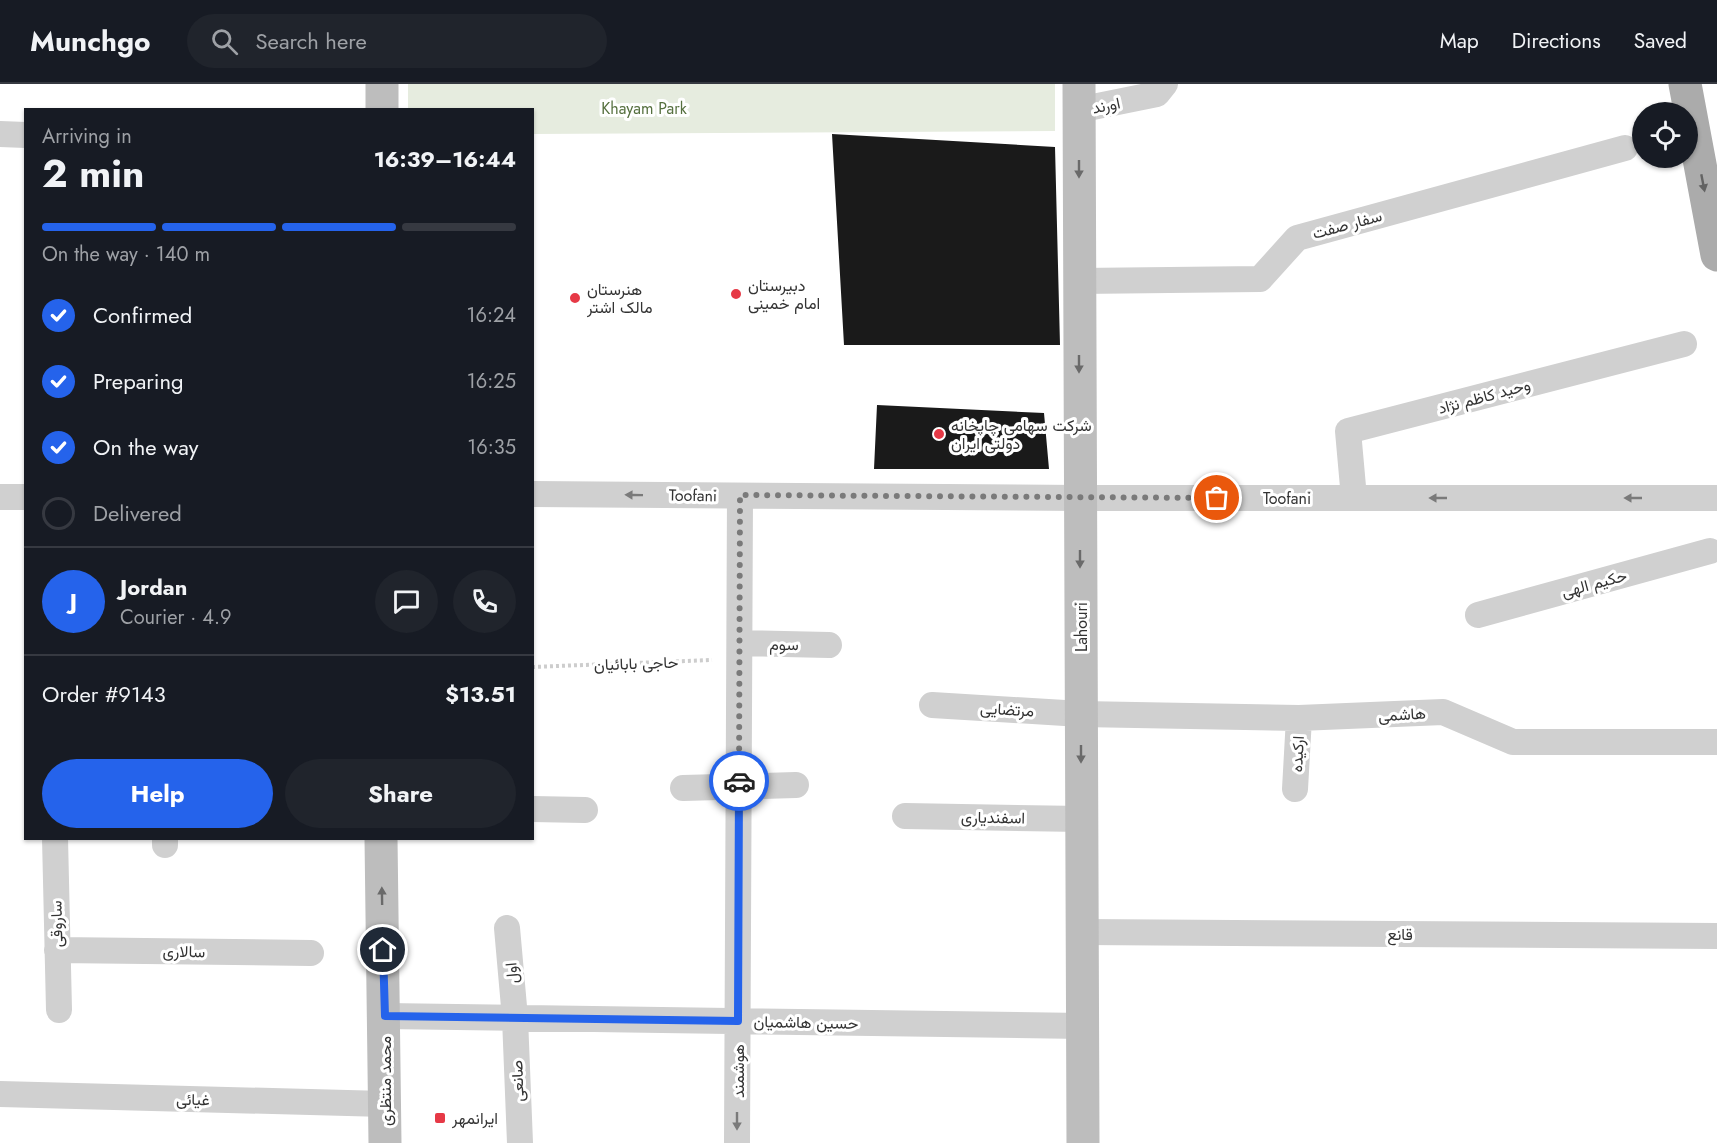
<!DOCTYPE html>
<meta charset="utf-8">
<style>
:root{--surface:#171b24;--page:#20242c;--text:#f1f3f6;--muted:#9ea1a6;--line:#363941;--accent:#2563eb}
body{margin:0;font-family:Jost,Vazirmatn,sans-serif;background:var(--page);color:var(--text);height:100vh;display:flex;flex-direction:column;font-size:22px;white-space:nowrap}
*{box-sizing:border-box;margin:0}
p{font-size:20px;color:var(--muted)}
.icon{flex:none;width:33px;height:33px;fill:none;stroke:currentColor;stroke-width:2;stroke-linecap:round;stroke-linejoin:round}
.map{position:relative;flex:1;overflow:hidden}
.details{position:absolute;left:24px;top:24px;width:510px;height:732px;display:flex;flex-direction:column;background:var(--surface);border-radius:0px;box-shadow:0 2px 4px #0004}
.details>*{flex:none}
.tools{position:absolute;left:1632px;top:18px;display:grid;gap:12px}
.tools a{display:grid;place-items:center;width:66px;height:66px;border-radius:50%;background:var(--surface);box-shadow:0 2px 4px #0004;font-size:30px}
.pin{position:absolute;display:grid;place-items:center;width:51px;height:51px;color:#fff;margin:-26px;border:3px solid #fff;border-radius:50%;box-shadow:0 2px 6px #0007}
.courier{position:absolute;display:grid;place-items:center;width:60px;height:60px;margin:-30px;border:4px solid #2563eb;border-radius:50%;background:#fff;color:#222;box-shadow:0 2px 8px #0007}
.headline em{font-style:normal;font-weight:700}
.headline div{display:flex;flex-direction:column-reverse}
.headline{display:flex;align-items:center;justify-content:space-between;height:102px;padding:0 18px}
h1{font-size:39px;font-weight:700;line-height:45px}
.bar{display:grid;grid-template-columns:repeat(4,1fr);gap:9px 6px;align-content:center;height:72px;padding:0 18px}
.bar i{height:8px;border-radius:4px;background:var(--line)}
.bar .selected{background:var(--accent)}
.bar p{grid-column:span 4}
.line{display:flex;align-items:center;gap:15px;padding:0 18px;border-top:2px solid var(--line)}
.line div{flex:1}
.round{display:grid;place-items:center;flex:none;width:63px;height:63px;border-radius:32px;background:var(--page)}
ol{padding:0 18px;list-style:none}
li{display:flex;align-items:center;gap:18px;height:66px}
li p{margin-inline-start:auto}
li .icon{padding:6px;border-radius:50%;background:var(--accent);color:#fff;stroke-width:4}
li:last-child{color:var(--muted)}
li i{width:33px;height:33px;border:3px solid var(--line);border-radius:50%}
.button{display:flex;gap:12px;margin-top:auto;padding:12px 18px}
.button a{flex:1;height:69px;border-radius:36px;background:var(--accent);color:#fff;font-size:24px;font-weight:700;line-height:69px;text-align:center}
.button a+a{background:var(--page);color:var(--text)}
header{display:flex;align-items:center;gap:36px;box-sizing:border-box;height:84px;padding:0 30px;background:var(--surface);border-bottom:2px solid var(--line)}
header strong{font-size:28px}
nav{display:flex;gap:33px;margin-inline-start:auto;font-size:21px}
.search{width:420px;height:54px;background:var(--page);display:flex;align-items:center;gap:15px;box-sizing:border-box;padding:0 21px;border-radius:33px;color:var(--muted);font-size:22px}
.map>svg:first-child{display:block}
</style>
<header>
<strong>Munchgo</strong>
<div class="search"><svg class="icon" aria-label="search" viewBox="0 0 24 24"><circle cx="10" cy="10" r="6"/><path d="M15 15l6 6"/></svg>Search here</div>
<nav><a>Map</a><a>Directions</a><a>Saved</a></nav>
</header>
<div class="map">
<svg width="1717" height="1059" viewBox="0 0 1717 1059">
<rect width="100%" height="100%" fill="#fff"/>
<path fill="#e6ecdf" d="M 408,0 L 1055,0 L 1055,47 L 533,50 L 532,26 L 408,25 Z"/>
<path fill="#1a1a1a" d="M 832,50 L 1055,63 L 1060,261 L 844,261 Z
M 877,321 L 1044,329 L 1049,385 L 874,385 Z"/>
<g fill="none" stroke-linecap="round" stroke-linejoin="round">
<path stroke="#cdcdcd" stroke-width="4" stroke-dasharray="3 3" stroke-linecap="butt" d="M 532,583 L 712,576"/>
<path stroke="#d0d0d0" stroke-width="26" d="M 1078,26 L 1157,10 L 1165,0
M 0,50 L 26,51
M 1079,197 L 1260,195 L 1297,154 L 1625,64
M 532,410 L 1080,414 L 1717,414
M 0,413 L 26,413
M 1354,414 L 1348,347 L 1684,260
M 1478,531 L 1710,467
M 740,559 L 829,561
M 932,621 L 1081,630 L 1299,634 L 1443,628 L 1513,658 L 1717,658
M 683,704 L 796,701
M 1295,705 L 1299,634
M 532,725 L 585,726
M 905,732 L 1082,735
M 55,754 L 59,926
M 165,761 L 165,754
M 507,844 L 515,934 L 520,1059
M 1082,848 L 1717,852
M 57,866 L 311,869
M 385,932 L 1083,942
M 0,1010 L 385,1020
M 737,1059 L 740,412"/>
<path stroke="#bdbdbd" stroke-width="33" d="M 382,0 L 382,26
M 1079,0 L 1083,1059
M 381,754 L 385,1059"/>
<path stroke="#ababab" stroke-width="33" d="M 1685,0 L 1717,171"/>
</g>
<defs><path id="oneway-solid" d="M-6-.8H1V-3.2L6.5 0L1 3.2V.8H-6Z" transform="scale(1.5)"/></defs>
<g fill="#6a6a6a">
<use href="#oneway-solid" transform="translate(1079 85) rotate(90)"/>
<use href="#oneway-solid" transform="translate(1079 280) rotate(90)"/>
<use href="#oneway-solid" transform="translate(1080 475) rotate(90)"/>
<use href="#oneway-solid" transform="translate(1081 670) rotate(90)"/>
<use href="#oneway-solid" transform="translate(382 812) rotate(-91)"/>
</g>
<use fill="#636363" href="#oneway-solid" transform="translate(1703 99) rotate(79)"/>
<g fill="#7a7a7a">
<use href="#oneway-solid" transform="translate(634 411) rotate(-179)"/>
<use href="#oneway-solid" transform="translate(1438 414) rotate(180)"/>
<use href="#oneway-solid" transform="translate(1633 414) rotate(180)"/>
<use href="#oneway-solid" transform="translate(737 1037) rotate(90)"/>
</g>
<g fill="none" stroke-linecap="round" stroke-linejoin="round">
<path stroke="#7a7a7a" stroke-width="6" stroke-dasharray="0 10.8" d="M 739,697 L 740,411 L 1217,414"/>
<path stroke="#2563eb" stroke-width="8" d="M 383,866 L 385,932 L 738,937 L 739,697"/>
</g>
<g fill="#e63946" stroke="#fff" stroke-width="2">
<circle cx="736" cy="210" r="6"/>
<circle cx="575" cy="214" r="6"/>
<circle cx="939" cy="350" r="6"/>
<rect x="434" y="1028" width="12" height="12" rx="3"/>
</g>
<g text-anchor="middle" stroke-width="6" stroke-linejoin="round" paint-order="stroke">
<g font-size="16" fill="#333" stroke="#fff">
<text transform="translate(1106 21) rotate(-12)" y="6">اورند</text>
<text transform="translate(1347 140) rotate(-15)" y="6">سفار صفت</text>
<text transform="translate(1484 312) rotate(-15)" y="6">وحید کاظم نژاد</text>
<text transform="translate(693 411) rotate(1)" y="6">Toofani</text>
<text x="1287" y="420">Toofani</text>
<text transform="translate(1594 499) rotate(-15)" y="6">حکیم الهی</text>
<text transform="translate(1081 543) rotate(-90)" y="6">Lahouri</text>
<text transform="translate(784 560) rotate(1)" y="6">سوم</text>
<text transform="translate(636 579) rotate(-2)" y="6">حاجی بابائیان</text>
<text transform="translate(1007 625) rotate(3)" y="6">مرتضایی</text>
<text transform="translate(1402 630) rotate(-3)" y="6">هاشمی</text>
<text transform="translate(1297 670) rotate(-87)" y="6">ارکیده</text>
<text transform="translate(993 733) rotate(1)" y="6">اسفندیاری</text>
<text transform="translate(56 840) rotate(-91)" y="6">ساروقی</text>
<text x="1400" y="856">قانع</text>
<text transform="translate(184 867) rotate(1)" y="6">سالاری</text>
<text transform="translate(511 889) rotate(-95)" y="6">اول</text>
<text transform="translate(806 938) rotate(1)" y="6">حسین هاشمیان</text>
<text transform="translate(738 987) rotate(-90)" y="6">هوشمند</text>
<text transform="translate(385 997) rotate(-90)" y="6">محمد منتظری</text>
<text transform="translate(517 997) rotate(-92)" y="6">صانعی</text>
<text transform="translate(193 1015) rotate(1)" y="6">غیائی</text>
</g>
<g font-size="16" fill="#56703f" stroke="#fff">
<text x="644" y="30">Khayam Park</text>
</g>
<g font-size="16" fill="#333" stroke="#fff" text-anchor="start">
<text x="748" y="207">دبیرستان<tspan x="748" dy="18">امام خمینی</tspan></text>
<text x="587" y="211">هنرستان<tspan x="587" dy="18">مالک اشتر</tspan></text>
<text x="951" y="347">شرکت سهامی چاپخانه<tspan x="951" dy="18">دولتی ایران</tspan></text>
<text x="452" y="1040">ایرانمهر</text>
</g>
</g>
</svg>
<div class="tools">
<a><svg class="icon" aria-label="locate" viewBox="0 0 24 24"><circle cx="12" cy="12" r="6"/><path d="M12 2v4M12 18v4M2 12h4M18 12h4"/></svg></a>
</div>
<div class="pin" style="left:1217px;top:414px;background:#ea580c"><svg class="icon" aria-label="bag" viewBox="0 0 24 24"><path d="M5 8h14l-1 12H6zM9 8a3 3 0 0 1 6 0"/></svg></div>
<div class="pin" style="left:383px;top:866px;background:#1f2937"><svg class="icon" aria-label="home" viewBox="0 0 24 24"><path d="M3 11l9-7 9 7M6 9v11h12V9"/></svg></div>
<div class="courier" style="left:739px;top:697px"><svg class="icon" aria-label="car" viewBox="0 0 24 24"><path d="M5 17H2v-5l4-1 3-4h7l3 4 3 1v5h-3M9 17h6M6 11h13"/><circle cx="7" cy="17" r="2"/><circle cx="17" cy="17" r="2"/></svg></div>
<section class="details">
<div class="headline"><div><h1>2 min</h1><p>Arriving in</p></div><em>16:39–16:44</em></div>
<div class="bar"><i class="selected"></i><i class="selected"></i><i class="selected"></i><i></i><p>On the way · 140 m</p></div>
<ol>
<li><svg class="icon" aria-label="check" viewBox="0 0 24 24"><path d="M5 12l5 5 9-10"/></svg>Confirmed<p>16:24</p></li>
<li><svg class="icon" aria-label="check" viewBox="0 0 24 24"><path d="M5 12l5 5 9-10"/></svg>Preparing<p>16:25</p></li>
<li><svg class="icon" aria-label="check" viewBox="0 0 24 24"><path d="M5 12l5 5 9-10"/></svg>On the way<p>16:35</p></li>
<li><i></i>Delivered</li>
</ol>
<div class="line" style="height:108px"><b class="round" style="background:var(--accent);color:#fff">J</b><div><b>Jordan</b><p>Courier · 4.9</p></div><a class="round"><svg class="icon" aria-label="chat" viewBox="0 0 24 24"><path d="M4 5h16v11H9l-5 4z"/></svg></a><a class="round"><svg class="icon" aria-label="phone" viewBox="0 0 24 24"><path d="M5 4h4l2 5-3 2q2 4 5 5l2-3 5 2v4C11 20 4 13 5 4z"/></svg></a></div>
<div class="line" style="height:78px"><div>Order #9143</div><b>$13.51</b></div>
<div class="button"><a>Help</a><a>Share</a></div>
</section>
</div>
